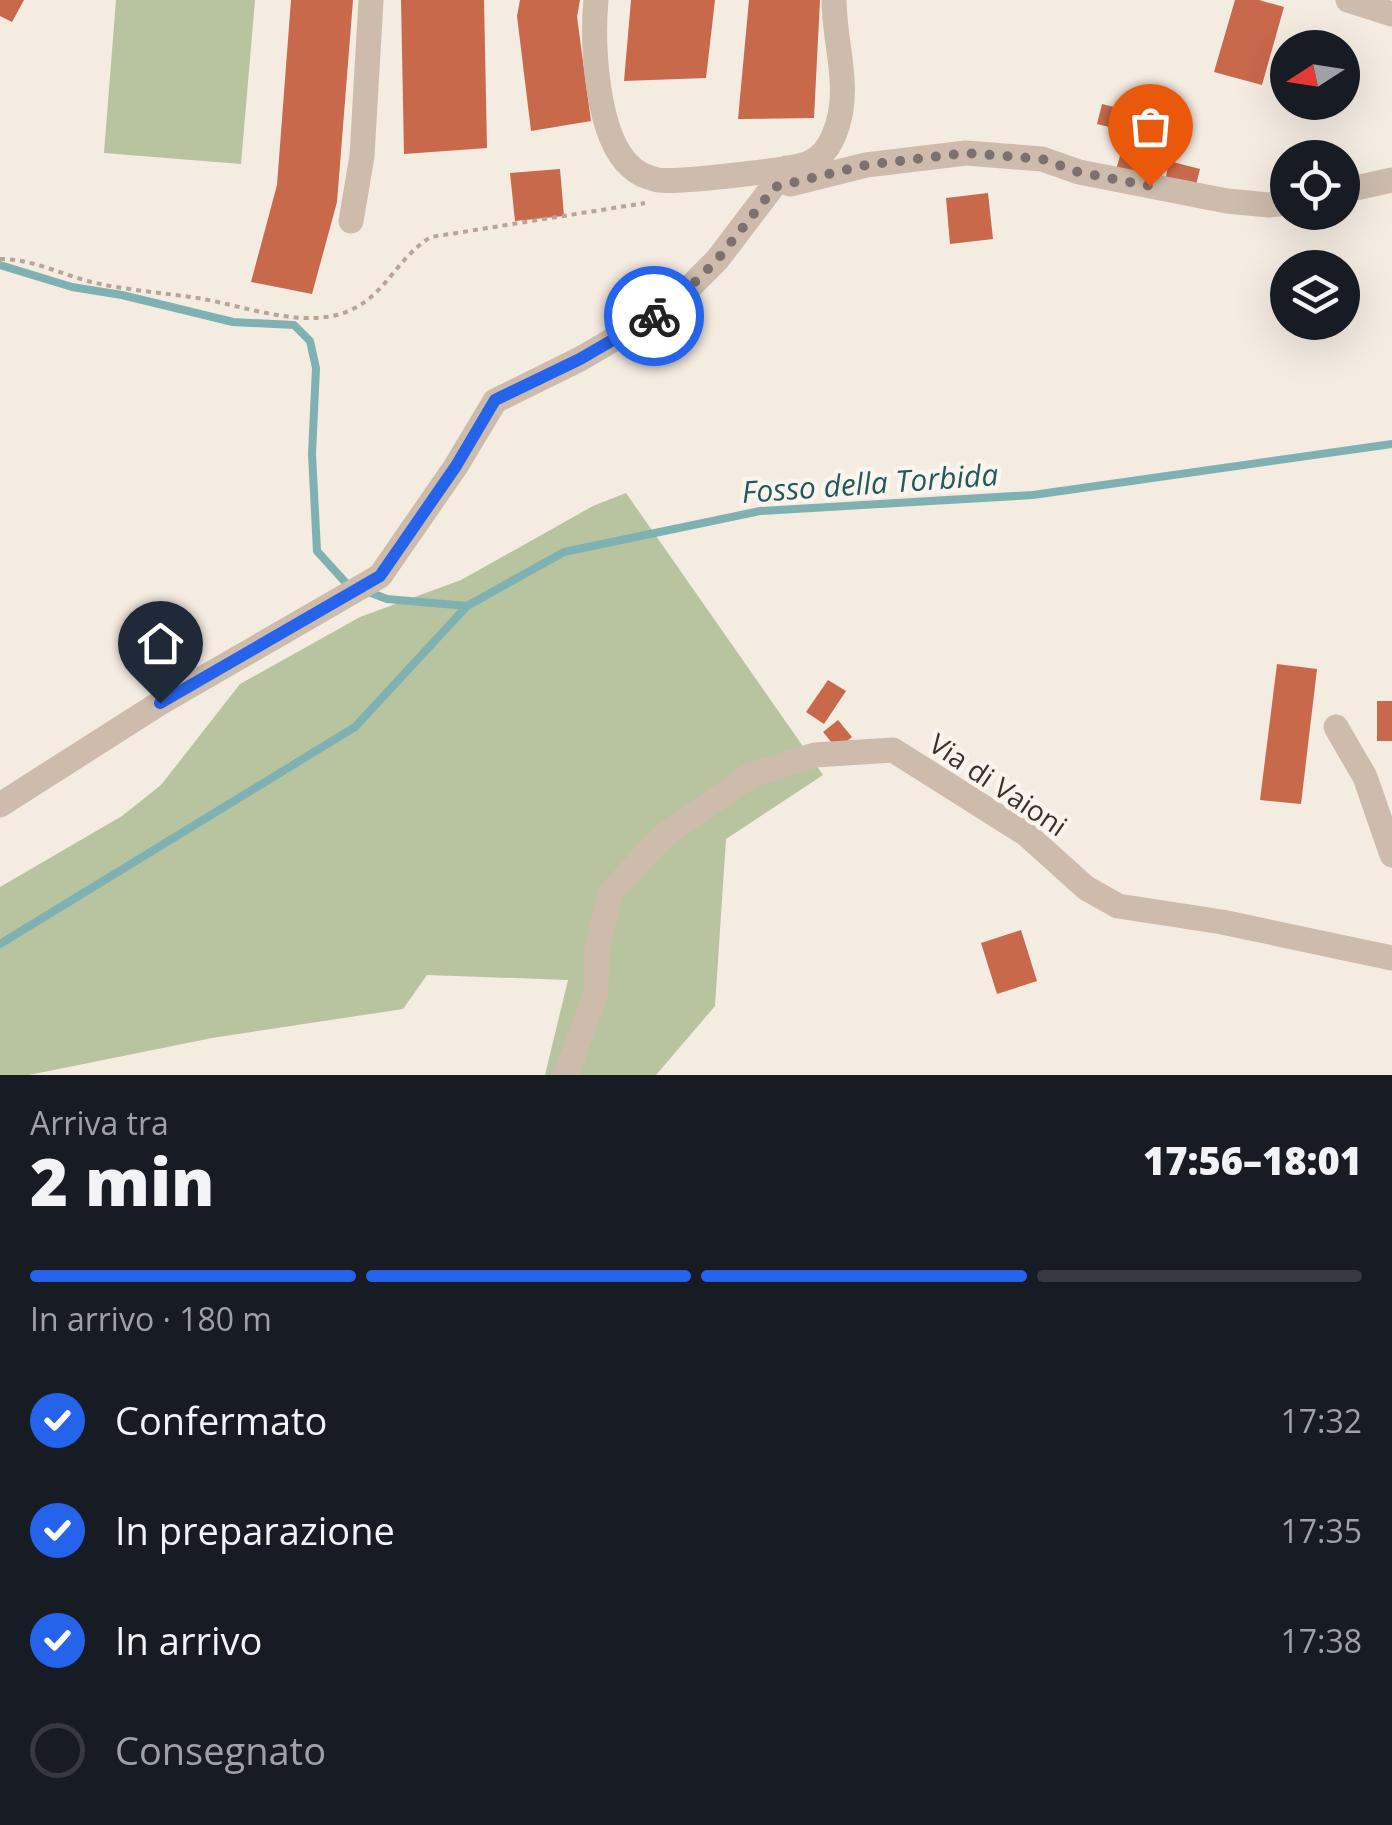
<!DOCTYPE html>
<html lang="it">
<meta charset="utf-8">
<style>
:root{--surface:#171b24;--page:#20242c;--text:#f1f3f6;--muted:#9ea1a6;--line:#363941;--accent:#2563eb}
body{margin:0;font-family:"Open Sans",sans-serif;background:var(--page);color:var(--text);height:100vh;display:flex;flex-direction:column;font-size:38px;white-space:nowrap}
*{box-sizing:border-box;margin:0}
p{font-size:32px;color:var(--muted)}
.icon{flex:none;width:55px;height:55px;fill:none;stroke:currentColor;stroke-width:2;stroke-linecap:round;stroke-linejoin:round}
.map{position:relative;height:1075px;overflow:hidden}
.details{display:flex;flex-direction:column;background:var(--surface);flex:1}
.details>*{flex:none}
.needle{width:65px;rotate:258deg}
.controls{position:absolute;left:1270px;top:30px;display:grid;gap:20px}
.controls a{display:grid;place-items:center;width:90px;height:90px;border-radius:50%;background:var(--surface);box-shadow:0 10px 40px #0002;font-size:50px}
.pin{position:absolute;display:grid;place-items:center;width:85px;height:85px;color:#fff;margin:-102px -42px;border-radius:50% 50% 50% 0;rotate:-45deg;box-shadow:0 0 10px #0007}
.pin .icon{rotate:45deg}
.courier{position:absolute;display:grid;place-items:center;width:100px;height:100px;margin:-50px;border:8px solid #2563eb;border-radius:50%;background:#fff;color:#222;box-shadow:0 2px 12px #0007}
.summary em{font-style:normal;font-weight:800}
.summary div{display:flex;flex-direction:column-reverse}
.summary{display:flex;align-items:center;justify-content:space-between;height:170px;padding:0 30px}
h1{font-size:65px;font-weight:800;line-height:75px}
.bar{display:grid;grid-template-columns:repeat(4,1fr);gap:15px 10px;align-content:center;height:120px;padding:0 30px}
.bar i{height:12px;border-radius:8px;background:var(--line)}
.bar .current{background:var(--accent)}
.bar p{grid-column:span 4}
ol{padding:0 30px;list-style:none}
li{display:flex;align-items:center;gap:30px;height:110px}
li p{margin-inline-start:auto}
li .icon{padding:10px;border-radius:50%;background:var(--accent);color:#fff;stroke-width:4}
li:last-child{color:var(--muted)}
li i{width:55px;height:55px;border:5px solid var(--line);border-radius:50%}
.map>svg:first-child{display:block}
</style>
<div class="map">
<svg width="1392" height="1075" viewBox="0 0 1392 1075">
<rect width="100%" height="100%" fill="#f4ebe1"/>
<path fill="#b8c4a0" d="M 116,0 L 255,0 L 241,164 L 104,153 Z
M 626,493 L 823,775 L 726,839 L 715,1006 L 656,1075 L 545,1075 L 568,980 L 427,975 L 403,1009 L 212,1038 L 29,1075 L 0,1075 L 0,887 L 122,816 L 161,785 L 240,684 L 360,617 L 461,580 L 593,506 Z"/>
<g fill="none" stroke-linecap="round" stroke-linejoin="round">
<path stroke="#7fb0b2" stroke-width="8" d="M 0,265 L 72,287 L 122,295 L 233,322 L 294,325 L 310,341 L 316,368 L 312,454 L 317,551 L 346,583 L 353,586
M 366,591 L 387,599 L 467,606
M 0,944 L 355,727 L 467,606 L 564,552 L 760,511 L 1033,495 L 1392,444"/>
</g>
<path fill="#c8694b" d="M 0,0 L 24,0 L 12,22 L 0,16 Z
M 291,0 L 353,0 L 337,202 L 312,294 L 251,282 L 277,185 Z
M 401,0 L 484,0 L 487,148 L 404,154 Z
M 520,0 L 580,0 L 577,17 L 591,121 L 531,131 L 517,16 Z
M 631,0 L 715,0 L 706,78 L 624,81 Z
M 749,0 L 820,0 L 814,118 L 738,119 Z
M 1235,0 L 1259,0 L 1284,7 L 1262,85 L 1214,72 Z
M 1138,92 L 1175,103 L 1154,181 L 1116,170 Z
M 1102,104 L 1122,109 L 1117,129 L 1097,124 Z
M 1169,161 L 1200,169 L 1195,189 L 1165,182 Z
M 560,169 L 564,216 L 515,221 L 510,173 Z
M 988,193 L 993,239 L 950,244 L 946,198 Z
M 1277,664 L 1317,669 L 1301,804 L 1260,800 Z
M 828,680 L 846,691 L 824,724 L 806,712 Z
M 1377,701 L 1392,701 L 1392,741 L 1377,741 Z
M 838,720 L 852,737 L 837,749 L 823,732 Z
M 1021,930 L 1037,981 L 997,994 L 981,943 Z"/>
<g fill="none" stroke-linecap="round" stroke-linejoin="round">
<path stroke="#b9a596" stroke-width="4" stroke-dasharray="5 5" stroke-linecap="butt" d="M 0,259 C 34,259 64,276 96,283 C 131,291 168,293 203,299 C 248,307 309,331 353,309 C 386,293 399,256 431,237 L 645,203"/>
<path stroke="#cdbbac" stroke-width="25" d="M 596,0 C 592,43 596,137 631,167 C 638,174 649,178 658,180 C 677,183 792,170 809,163 C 821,158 829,147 834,135 C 853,90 834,45 834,0
M 1348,0 L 1392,14
M 790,184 L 866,165 L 966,153 L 1042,159 L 1079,172 L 1227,201 L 1269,205 L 1288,203
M 1342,191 L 1392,180
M 351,221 L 362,156 L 371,0
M 1336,727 L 1365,777 L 1392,855
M 0,805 L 160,703 L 380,576 L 456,466 L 495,401 L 580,359 L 671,306 L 717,260 L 787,168
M 566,1075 L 596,993 L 597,948 L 611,892 L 663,836 L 751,775 L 815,755 L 893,750 L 1026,834 L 1086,888 L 1118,906 L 1222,922 L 1392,958"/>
</g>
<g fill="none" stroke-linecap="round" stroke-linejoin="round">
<path stroke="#7c716b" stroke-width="10" stroke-dasharray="0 18" d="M 654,316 L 671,306 L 717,260 L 775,187 L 866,165 L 966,153 L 1042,159 L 1078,172 L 1150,186"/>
<path stroke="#2563eb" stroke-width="12" d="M 160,703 L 380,576 L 456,466 L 495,400 L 580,359 L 654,316"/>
</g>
<g text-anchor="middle" stroke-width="9" stroke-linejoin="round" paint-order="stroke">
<g font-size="28" fill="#3b302b" stroke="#fbf5ee">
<text transform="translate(998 785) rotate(34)" y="10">Via di Vaioni</text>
</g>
<g font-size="30" font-style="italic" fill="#1f5a5e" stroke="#fbf5ee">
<text transform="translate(870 484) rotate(-4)" y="10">Fosso della Torbida</text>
</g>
</g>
</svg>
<div class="controls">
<a><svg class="needle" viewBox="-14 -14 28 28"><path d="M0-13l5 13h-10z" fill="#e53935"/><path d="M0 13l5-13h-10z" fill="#9ea1a6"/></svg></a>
<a><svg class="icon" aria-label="locate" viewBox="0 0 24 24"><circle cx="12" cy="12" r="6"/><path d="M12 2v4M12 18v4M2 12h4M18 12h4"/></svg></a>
<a><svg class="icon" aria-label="layers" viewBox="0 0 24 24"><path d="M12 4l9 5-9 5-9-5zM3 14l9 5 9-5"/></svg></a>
</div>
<div class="pin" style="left:1150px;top:186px;background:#ea580c"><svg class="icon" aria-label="bag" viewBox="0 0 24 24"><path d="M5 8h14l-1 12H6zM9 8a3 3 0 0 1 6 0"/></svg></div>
<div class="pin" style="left:160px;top:703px;background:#1f2937"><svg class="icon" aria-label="home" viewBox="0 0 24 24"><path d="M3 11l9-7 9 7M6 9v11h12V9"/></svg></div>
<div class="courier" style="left:654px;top:316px"><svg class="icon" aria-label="bike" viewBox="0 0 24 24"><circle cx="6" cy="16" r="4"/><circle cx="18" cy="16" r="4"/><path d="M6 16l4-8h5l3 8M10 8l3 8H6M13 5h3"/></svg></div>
</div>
<section class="details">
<div class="summary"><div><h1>2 min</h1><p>Arriva tra</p></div><em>17:56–18:01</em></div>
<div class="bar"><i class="current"></i><i class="current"></i><i class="current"></i><i></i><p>In arrivo · 180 m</p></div>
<ol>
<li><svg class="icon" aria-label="check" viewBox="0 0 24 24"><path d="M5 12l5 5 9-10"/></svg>Confermato<p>17:32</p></li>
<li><svg class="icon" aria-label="check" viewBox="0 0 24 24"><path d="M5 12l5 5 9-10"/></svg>In preparazione<p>17:35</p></li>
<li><svg class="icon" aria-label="check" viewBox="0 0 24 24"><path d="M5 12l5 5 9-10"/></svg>In arrivo<p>17:38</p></li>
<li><i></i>Consegnato</li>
</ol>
</section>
